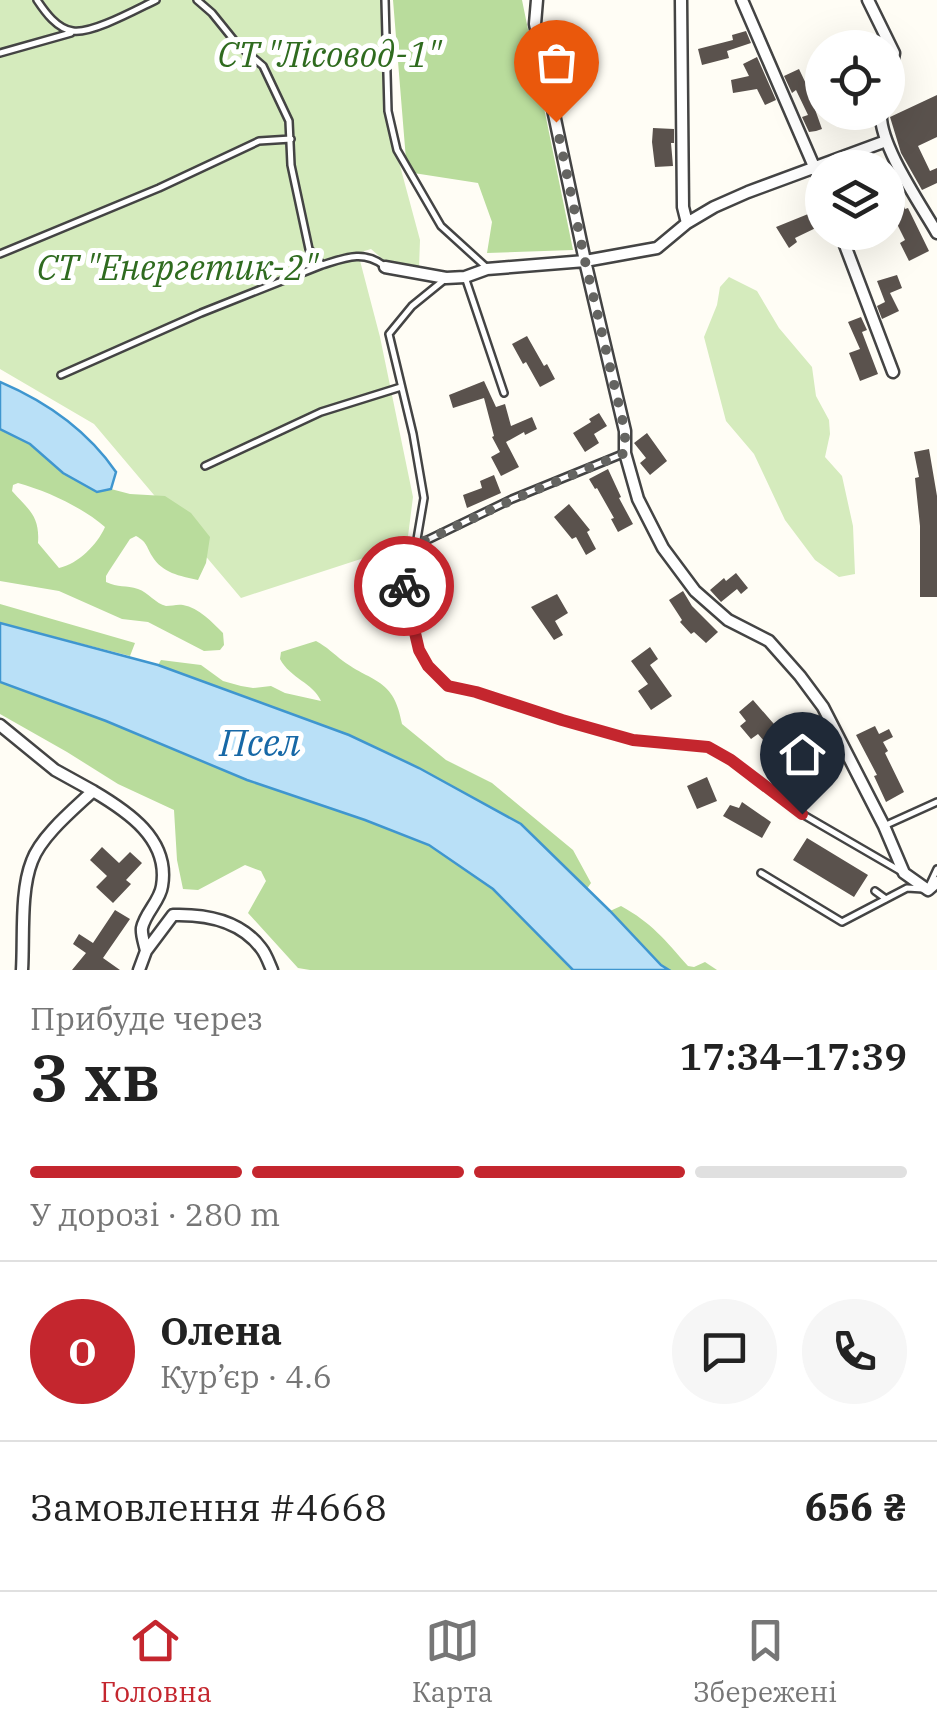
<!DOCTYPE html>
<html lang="uk">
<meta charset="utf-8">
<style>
:root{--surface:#fff;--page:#f6f6f6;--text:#222;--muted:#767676;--line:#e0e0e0;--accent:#c4262e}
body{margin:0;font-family:"IBM Plex Serif",serif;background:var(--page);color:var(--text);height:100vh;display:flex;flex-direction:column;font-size:38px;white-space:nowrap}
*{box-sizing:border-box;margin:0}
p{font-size:32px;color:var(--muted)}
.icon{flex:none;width:55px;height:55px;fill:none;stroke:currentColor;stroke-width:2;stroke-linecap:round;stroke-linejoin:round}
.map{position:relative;height:970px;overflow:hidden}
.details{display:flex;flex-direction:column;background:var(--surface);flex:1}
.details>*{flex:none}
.controls{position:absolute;left:805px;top:30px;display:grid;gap:20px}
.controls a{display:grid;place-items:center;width:100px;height:100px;border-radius:50%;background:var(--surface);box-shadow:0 10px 40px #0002;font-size:50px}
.pin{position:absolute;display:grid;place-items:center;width:85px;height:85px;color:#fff;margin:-102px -42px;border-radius:50% 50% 50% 0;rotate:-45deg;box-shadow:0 0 10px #0007}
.pin .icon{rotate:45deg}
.courier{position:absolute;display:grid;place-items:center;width:100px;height:100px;margin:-50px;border:8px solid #c4262e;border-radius:50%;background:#fff;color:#222;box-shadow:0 2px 12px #0007}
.headline em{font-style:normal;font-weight:600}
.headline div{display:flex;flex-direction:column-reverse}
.headline{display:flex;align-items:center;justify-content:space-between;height:170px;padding:0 30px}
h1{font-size:65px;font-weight:600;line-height:75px}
.bar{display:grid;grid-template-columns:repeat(4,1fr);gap:15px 10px;align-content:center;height:120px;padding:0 30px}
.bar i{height:12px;border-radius:8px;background:var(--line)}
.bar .selected{background:var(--accent)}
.bar p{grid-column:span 4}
.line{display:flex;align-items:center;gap:25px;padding:0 30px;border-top:2px solid var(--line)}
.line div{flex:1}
.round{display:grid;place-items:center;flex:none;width:105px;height:105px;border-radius:52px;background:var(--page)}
.dock{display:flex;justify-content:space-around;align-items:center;height:140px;border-top:2px solid var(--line);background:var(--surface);font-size:28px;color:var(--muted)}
.dock a{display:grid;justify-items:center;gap:5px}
.dock .selected{color:var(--accent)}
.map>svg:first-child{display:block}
</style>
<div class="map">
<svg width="937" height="970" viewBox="0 0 937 970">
<rect width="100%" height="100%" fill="#fffdf5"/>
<path fill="#d5ebbd" d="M 0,0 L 381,0 L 385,110 L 420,240 L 419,268 L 386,262 L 371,249 L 358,253 L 380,337 L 413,497 L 407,544 L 241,598 L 94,424 L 0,369 Z
M 729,277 L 757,291 L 779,328 L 812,367 L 816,396 L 829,420 L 830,434 L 825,457 L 842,476 L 853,526 L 855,574 L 839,577 L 815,560 L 785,520 L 754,454 L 726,421 L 704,337 L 717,305 L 720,287 Z"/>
<path fill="#b9dc9c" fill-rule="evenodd" d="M 393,0 L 522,0 L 573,250 L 487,253 L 492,222 L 478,183 L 407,172 Z
M 0,429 L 30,444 L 63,473 L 97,492 L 111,489 L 130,494 L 165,496 L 191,513 L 210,537 L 206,563 L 198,580 C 180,576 162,573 152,556 C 146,546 147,542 136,536 L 130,539 L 109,571 L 106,576 L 106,582 C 118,588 126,585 138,589 C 148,592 156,604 166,606 C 172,606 177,604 183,605 C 199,608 212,622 223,633 L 224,645 L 220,650 L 204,651 L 148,622 L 122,619 L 59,591 L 0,581 ZM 18,483 C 47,491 82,507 105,527 C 97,545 78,564 59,568 L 38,543 C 40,516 29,510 12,491 L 13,485 Z
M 0,604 L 135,643 L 130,656 L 0,623 Z
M 316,641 C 327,647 334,654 343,661 C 373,683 394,678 402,724 L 446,760 L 492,783 L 573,850 L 591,883 L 586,890 L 521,824 L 419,768 L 349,735 L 158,665 L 161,660 L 201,665 L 223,681 L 241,686 L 253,688 L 271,686 L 285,693 L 321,701 C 313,683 290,678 280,659 L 281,652 Z
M 0,682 L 106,721 L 247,780 L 365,820 L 429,845 L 493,889 L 573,970 L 310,970 L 298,968 L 248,913 L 266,881 L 261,871 L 245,865 L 198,890 L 183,889 L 177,860 L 174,810 L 118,784 L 67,752 L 0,714 Z
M 621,906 C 652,923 665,940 688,966 L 694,967 L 705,962 L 717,970 L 669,970 L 661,965 L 610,911 Z"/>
<path fill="#b9e0f7" stroke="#3f96cf" stroke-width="2.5" d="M 0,382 C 47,402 87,430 116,472 L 111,489 L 97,492 L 63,473 L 30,444 L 0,429 Z
M 0,623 L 158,665 L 349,735 L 419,768 L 521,824 L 610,911 L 661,965 L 669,970 L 573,970 L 493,889 L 429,845 L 365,820 L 247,780 L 106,721 L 0,682 Z"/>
<path fill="#5a524d" d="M 746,31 L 751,43 L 727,51 L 729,58 L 702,65 L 698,49 L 733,40 L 732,35 Z
M 757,57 L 776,100 L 765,105 L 757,89 L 733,93 L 731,80 L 749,76 L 743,64 Z
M 799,69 L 808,88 L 811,86 L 816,96 L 811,98 L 822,129 L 816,131 L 809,132 L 802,117 L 808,115 L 796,90 L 792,93 L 784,76 Z
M 937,95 L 937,137 L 918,146 L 930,171 L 937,168 L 937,183 L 922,190 L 901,153 L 890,117 Z
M 653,128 L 674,129 L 674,143 L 671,143 L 673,166 L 655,167 L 652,142 Z
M 888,167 L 898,184 L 895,185 L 905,209 L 908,208 L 929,251 L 909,261 L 900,243 L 905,240 L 888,206 Z
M 818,210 L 822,225 L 795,238 L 797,242 L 789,248 L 776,227 Z
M 897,275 L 902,288 L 890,293 L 899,311 L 882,319 L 877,306 L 885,302 L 877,281 Z
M 861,317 L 867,330 L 862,332 L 878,374 L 860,381 L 849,353 L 860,349 L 848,322 Z
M 527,336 L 544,366 L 547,364 L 555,379 L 540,387 L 526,362 L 523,364 L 512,344 Z
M 484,381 L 496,407 L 505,404 L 511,426 L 532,417 L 537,429 L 525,435 L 524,432 L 506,442 L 519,467 L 501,476 L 491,457 L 500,452 L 492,437 L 494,436 L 484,398 L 453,408 L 449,395 Z
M 599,413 L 607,426 L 594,434 L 599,443 L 585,452 L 573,433 L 591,422 L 589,419 Z
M 647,433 L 667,461 L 650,475 L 640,463 L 646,458 L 634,443 Z
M 929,449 L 937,496 L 937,597 L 920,597 L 920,526 L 915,478 L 919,477 L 914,452 Z
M 608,469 L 621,497 L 619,498 L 633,524 L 618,532 L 611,519 L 614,518 L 597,488 L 595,489 L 589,479 Z
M 494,475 L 501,493 L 467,508 L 463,495 L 482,488 L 480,481 Z
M 569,504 L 590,530 L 587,532 L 596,549 L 586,555 L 576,537 L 572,539 L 554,517 Z
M 736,573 L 748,588 L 741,594 L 737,589 L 721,602 L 710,590 L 724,578 L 726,581 Z
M 683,591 L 692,606 L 718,632 L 706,643 L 694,632 L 691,634 L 680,622 L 682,620 L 669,600 Z
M 557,594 L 568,613 L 555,621 L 563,635 L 554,640 L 531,607 Z
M 650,647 L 658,659 L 650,665 L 672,696 L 651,710 L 638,691 L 648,684 L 631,661 Z
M 753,700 L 780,731 L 775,735 L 797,769 L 779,780 L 766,760 L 775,754 L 758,734 L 751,739 L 740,726 L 746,721 L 739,712 Z
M 817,724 L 836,755 L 822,764 L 802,733 Z
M 875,726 L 879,734 L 889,729 L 893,737 L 883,742 L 888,751 L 885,753 L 904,792 L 886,802 L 874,776 L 877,775 L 856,735 Z
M 707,777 L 717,801 L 697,809 L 687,786 Z
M 742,802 L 771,822 L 762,838 L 723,816 L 730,805 L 739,808 Z
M 807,838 L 868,875 L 854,897 L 793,860 Z
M 102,847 L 119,863 L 130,852 L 142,863 L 126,880 L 131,884 L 113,903 L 96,887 L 107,876 L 90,860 Z
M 115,910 L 130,919 L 103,958 L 120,970 L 72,970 L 86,953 L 73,944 L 79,934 L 93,943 Z"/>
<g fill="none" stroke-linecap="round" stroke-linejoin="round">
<defs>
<path id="lane" d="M 37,0 C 45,12 57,29 73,31 C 92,34 137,9 156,0
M 197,0 L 212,13 L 237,44 L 263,66 L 289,121 L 291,165 L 309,249 L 322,265 C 345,258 363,250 383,265
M 385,0 L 388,111 L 397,150 L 441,226 L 485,266
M 0,53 L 71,33
M 0,254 L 159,188 L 259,141 L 291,139
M 465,277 L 504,393
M 444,280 L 412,306 L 389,334 L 413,434 L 424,498 L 416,545 L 407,557 L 402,578 L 419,650 L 428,666 L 448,686 L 476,692 L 562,720 L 633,740 L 708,747 L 731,760 L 802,814 L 902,872
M 61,375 L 201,313 L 322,265
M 205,466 L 321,412 L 401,387
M 417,545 L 512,499 L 625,453
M 884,826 L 937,802
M 761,873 L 842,922 L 907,888 L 923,889
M 930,884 L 937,869
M 875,891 L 886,899"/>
<path id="street" d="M 537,0 L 535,24 L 585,261 L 625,431 L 625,453 L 638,499 L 663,548 L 695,591 L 728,620 L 769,641 L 800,676 L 823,707 L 884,826 L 904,873 L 928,890 L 937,882
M 681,0 L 683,207 L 687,223
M 742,0 L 822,185
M 868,0 L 894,53 L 888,88
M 881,112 C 878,143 921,205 937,233
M 840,232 L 893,372
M 385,267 L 446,278 L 465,277 L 487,269 L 585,261 L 657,248 L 687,223 L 714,207 L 748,192 L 886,141
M 0,725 L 55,770 L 93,791
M 22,970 C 24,937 20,891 32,861 C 41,836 74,809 93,791 C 127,811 170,839 162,886 C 160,901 145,913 142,928 C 141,935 145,945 146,951
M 139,970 L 146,951 L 173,915 C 205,914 240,920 261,948 C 266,954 269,963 272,970"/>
</defs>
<use href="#lane" stroke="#444" stroke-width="10"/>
<use href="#street" stroke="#444" stroke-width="15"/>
<use href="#lane" stroke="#fff" stroke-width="5"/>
<use href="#street" stroke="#fff" stroke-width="10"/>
</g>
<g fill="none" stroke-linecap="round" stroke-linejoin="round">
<path stroke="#646461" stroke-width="10" stroke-dasharray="0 18" d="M 404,586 C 400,571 407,557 416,545 L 512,500 L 625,453 L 625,431 L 585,261 L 556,122"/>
<path stroke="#c4262e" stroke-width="12" d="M 404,586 L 419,650 L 428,666 L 448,686 L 476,692 L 562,720 L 633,740 L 708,747 L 731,760 L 802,814"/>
</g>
<g text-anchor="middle" stroke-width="10" stroke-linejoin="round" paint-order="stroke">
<g font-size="35" font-style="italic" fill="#2f6b1f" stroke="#fff">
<text x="329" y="67">СТ "Лісовод-1"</text>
<text x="177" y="280">СТ "Енергетик-2"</text>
</g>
<g font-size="38" font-style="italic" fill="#1768a6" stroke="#fff">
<text x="260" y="756">Псел</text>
</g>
</g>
</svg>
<div class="controls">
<a><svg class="icon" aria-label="locate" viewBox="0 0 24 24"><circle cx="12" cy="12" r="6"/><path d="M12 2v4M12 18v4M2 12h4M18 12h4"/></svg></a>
<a><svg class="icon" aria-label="layers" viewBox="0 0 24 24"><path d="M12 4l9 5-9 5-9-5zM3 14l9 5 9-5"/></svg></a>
</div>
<div class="pin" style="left:556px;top:122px;background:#ea580c"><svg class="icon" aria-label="bag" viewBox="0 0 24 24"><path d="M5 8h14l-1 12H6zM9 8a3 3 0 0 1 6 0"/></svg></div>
<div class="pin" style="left:802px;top:814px;background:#1f2937"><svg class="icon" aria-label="home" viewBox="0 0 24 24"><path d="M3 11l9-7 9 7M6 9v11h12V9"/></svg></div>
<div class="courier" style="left:404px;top:586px"><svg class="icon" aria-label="bike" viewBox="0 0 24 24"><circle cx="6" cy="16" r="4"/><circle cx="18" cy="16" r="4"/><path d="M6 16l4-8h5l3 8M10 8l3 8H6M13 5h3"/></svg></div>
</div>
<section class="details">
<div class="headline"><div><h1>3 хв</h1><p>Прибуде через</p></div><em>17:34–17:39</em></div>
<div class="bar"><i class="selected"></i><i class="selected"></i><i class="selected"></i><i></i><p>У дорозі · 280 m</p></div>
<div class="line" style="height:180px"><b class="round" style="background:var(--accent);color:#fff">О</b><div><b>Олена</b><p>Кур’єр · 4.6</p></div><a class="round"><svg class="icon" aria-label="chat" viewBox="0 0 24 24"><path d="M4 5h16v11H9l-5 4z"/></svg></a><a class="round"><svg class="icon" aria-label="phone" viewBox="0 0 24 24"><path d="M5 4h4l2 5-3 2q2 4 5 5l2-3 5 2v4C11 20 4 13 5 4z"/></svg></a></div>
<div class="line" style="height:130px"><div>Замовлення #4668</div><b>656 ₴</b></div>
</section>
<nav class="dock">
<a class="selected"><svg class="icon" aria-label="home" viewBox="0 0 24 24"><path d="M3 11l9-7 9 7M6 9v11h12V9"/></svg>Головна</a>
<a><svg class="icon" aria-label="map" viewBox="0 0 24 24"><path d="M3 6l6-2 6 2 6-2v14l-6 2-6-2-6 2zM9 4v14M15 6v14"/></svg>Карта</a>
<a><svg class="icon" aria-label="saved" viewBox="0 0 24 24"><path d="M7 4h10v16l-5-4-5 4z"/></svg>Збережені</a>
</nav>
